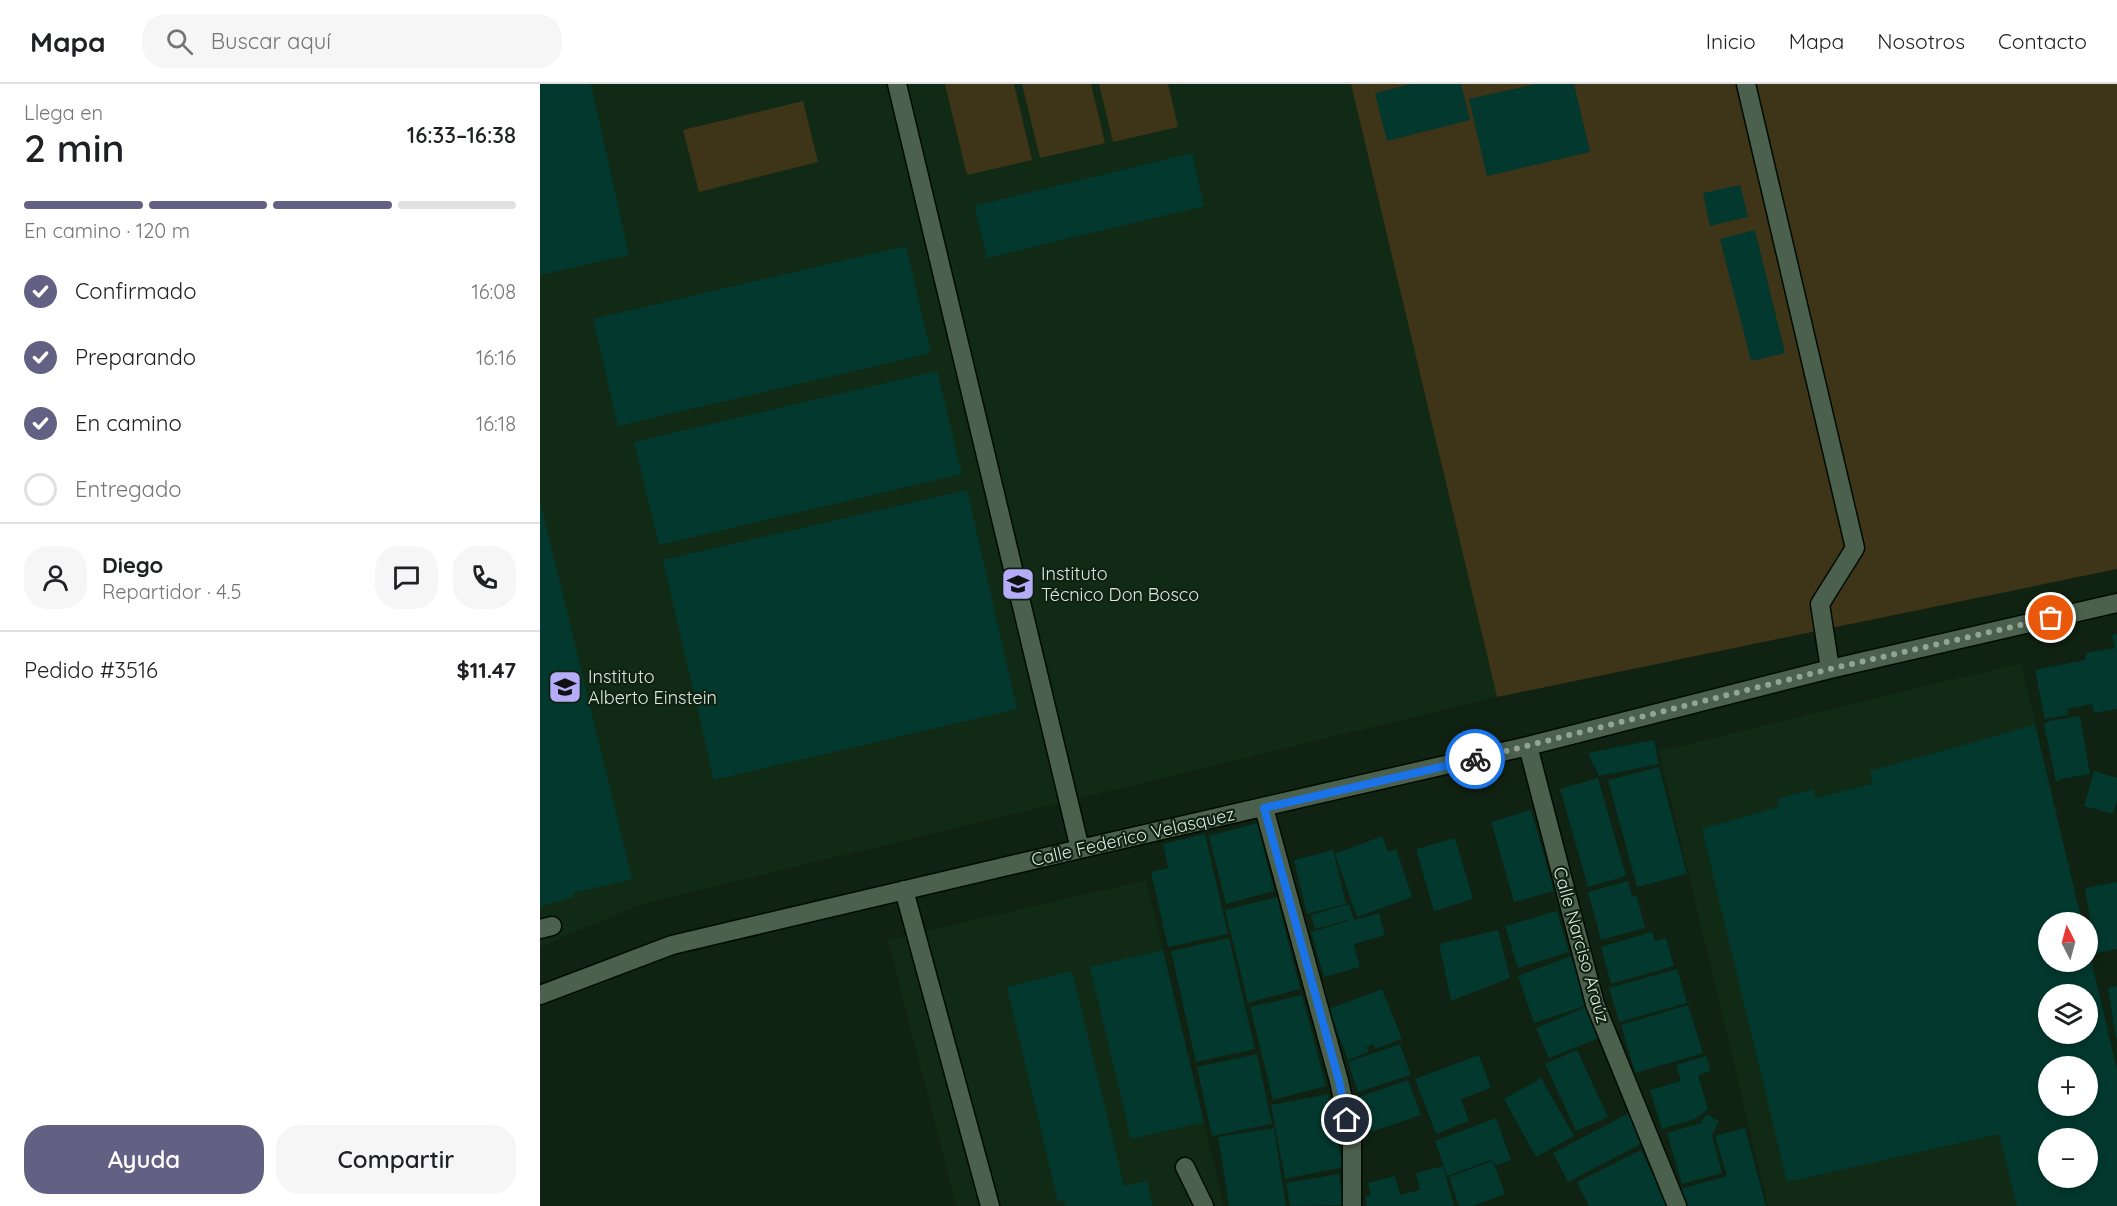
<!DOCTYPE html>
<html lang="es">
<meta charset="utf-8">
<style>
:root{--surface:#fff;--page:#f6f6f6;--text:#202124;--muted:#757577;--line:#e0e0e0;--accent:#636083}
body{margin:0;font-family:Quicksand,sans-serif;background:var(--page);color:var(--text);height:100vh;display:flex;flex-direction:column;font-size:22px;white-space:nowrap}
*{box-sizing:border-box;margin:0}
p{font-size:20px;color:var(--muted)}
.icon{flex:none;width:33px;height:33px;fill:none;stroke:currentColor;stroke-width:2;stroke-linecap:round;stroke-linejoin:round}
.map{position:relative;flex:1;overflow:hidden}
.side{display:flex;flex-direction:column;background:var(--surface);width:540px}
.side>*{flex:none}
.needle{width:39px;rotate:354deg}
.buttons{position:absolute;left:1498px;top:828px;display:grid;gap:12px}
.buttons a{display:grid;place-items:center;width:60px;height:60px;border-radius:50%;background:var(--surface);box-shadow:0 3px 9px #0003;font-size:30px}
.pin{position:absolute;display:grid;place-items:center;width:51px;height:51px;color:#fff;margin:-26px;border:3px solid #fff;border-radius:50%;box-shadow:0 2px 6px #0007}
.courier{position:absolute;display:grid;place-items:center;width:60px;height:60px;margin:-30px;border:4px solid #1a73e8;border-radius:50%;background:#fff;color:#222;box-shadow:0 2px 8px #0007}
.head em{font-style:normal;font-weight:600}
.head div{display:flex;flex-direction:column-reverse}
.head{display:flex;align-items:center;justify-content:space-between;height:102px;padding:0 24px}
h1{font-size:39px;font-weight:600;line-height:45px}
.bar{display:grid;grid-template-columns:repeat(4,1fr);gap:9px 6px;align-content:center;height:72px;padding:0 24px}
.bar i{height:8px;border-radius:4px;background:var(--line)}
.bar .current{background:var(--accent)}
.bar p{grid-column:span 4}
.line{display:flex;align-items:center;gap:15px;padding:0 24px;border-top:2px solid var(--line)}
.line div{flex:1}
.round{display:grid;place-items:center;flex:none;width:63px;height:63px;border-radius:24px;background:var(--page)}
ol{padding:0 24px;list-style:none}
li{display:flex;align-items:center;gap:18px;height:66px}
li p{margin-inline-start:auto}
li .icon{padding:6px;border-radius:50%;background:var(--accent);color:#fff;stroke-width:4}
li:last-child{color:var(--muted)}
li i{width:33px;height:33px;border:3px solid var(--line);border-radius:50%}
.button{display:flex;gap:12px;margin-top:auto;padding:12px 24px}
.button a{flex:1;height:69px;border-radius:24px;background:var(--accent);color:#fff;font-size:24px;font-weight:600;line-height:69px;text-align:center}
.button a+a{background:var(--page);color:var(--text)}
header{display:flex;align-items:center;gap:36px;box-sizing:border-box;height:84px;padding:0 30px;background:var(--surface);border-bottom:2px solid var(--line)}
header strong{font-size:28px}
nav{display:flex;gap:33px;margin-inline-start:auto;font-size:21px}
.search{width:420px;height:54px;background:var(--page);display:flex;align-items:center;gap:15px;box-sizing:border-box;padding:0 21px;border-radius:24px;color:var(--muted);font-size:22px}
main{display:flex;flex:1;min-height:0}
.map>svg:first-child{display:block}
</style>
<header>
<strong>Mapa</strong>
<div class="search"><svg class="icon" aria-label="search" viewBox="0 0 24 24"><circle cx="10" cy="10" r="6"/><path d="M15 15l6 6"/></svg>Buscar aquí</div>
<nav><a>Inicio</a><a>Mapa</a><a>Nosotros</a><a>Contacto</a></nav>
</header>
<main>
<section class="side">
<div class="head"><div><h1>2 min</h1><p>Llega en</p></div><em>16:33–16:38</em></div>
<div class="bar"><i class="current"></i><i class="current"></i><i class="current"></i><i></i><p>En camino · 120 m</p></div>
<ol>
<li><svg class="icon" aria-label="check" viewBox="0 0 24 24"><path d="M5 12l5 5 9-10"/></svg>Confirmado<p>16:08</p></li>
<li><svg class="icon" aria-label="check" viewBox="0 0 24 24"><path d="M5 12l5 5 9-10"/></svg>Preparando<p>16:16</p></li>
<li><svg class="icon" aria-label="check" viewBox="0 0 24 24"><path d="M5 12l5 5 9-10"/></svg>En camino<p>16:18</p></li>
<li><i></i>Entregado</li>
</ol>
<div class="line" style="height:108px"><a class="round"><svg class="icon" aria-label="person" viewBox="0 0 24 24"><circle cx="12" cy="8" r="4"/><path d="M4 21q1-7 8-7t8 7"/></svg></a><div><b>Diego</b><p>Repartidor · 4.5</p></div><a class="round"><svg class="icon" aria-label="chat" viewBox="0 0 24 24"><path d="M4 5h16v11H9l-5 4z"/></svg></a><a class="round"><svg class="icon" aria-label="phone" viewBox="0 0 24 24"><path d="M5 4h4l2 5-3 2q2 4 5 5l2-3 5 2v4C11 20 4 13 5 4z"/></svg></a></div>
<div class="line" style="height:78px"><div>Pedido #3516</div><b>$11.47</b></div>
<div class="button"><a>Ayuda</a><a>Compartir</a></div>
</section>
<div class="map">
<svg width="1577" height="1122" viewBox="0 0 1577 1122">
<rect width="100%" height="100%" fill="#102212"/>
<path fill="#112a15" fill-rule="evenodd" d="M 0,0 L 811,0 L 957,613 L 102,820 L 0,863 Z
M 1481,579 L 1542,838 L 1509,838 L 1509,878 L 1548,878 L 1548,863 L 1577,986 L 1577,1122 L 1228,1122 L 1119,667 ZM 1509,910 L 1548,910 L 1548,950 L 1509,950 ZM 1509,982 L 1548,982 L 1548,1022 L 1509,1022 ZM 1509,1054 L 1548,1054 L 1548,1094 L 1509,1094 Z
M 606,796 L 684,1122 L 416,1122 L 348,856 Z"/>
<path fill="#3e3418" d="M 405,0 L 474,0 L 492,76 L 427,91 Z
M 482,0 L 551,0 L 565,59 L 500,74 Z
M 559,0 L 628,0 L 638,43 L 573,58 Z
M 811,0 L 1577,0 L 1577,485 L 957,613 Z
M 263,17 L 278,78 L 159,108 L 143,46 Z"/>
<path fill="#02382d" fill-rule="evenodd" d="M 0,0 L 51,0 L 89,171 L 0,191 Z
M 871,0 L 921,0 L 930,36 L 847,57 L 835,9 Z
M 996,0 L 1034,0 L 1050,68 L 947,92 L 929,15 Z
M 652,69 L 664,122 L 447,174 L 434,122 Z
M 1200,101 L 1208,133 L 1170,142 L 1163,109 Z
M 1215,146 L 1245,269 L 1211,277 L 1180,155 Z
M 366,162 L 391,269 L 78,342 L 53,235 Z
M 397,287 L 422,390 L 119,461 L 94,358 Z
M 427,406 L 477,625 L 174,696 L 123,476 Z
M 0,417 L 92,795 L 33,809 L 33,813 L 0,822 Z
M 1577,550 L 1577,625 L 1554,629 L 1552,620 L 1527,625 L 1528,631 L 1505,635 L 1495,586 L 1545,576 L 1546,569 L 1575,564 L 1572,551 Z
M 1540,632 L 1550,690 L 1521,695 L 1516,698 L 1504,640 L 1509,637 Z
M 1495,641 L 1542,838 L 1509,838 L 1509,878 L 1548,878 L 1549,867 L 1577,986 L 1577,1122 L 1477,1122 L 1459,1050 L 1247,1098 L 1162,745 L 1239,723 L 1238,715 L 1273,705 L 1276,714 L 1332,700 L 1330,687 ZM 1509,910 L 1548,910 L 1548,950 L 1509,950 ZM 1509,982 L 1548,982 L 1548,1022 L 1509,1022 ZM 1509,1054 L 1548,1054 L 1548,1094 L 1509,1094 Z
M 1114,656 L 1119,680 L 1059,692 L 1048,669 Z
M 1119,683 L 1147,790 L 1097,803 L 1068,696 Z
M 1554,687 L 1577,694 L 1577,716 L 1573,730 L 1544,722 Z
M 1058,694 L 1086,792 L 1048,803 L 1020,705 Z
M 991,726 L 1014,807 L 974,818 L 951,738 Z
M 717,739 L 734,807 L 686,820 L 669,752 Z
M 665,750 L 688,850 L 628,863 L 611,788 L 628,784 L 623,760 Z
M 842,752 L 848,768 L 856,765 L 872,813 L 817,833 L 795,770 Z
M 915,754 L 933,815 L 894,827 L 876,765 Z
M 793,766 L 806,820 L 767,830 L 754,776 Z
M 1088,797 L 1092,812 L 1097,813 L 1105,844 L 1061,856 L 1048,808 Z
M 1577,798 L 1577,865 L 1556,869 L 1545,804 Z
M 737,813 L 760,905 L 708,919 L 685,826 Z
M 809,820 L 814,836 L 839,829 L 845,851 L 814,860 L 820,883 L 784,893 L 771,848 L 808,837 L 807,836 L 775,845 L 771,831 Z
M 1017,827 L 1029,868 L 978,884 L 965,842 Z
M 958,846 L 970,894 L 911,917 L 899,860 Z
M 1112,848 L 1115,857 L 1126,854 L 1134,882 L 1071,900 L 1061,863 Z
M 689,854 L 715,965 L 656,978 L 631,867 Z
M 623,866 L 664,1038 L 591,1055 L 550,883 Z
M 1031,872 L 1048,921 L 994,939 L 978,892 Z
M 1137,885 L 1147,919 L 1079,938 L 1069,904 Z
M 532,887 L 584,1102 L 607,1097 L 613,1122 L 526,1122 L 524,1116 L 518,1118 L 467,903 Z
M 1577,902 L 1577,954 L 1576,954 L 1568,904 Z
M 842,905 L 862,955 L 835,965 L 834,960 L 827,962 L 829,968 L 808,976 L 789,925 Z
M 762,911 L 786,1002 L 733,1016 L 710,923 Z
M 1148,921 L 1163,969 L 1095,989 L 1081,941 Z
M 1046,923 L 1059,954 L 1009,974 L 996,944 Z
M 860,960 L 871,991 L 818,1008 L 808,978 Z
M 1037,966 L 1068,1033 L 1036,1047 L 1005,980 Z
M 717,970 L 732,1040 L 672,1052 L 657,983 Z
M 939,971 L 951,1004 L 921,1015 L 929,1037 L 896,1050 L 875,995 Z
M 1166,972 L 1171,987 L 1158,991 L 1168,1025 L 1155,1035 L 1122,1045 L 1110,1006 L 1141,997 L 1136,981 Z
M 1001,994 L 1034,1052 L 996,1073 L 964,1015 Z
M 868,996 L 881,1031 L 831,1048 L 819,1013 Z
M 788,1010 L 803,1083 L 745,1095 L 731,1021 Z
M 1089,1029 L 1105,1060 L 1099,1061 L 1028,1098 L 1013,1069 Z
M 1166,1030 L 1179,1037 L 1172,1051 L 1182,1089 L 1142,1100 L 1127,1049 L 1161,1039 Z
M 956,1034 L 971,1076 L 957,1081 L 953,1077 L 965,1110 L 933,1122 L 919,1122 L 909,1093 L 953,1077 L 951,1076 L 907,1092 L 895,1057 Z
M 734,1044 L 746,1122 L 689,1122 L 678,1053 Z
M 1205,1044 L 1226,1122 L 1147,1122 L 1140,1105 L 1187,1092 L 1175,1052 Z
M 1101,1066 L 1128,1122 L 1049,1122 L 1037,1098 Z
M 903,1082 L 914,1122 L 827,1122 L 825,1113 L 831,1111 L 828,1099 L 855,1092 L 860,1111 L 880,1106 L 876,1089 Z
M 799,1090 L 804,1121 L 750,1122 L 746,1099 Z"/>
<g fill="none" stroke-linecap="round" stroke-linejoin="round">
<defs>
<path id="minor" d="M 357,0 L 540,765
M 1206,0 L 1315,464 L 1280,520 L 1290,585
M 988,662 L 1055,920 L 1137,1122
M 724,724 L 799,997 L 812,1056 L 812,1122
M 364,806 L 450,1122
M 0,845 L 12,842
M 0,911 L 132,861 L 540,765 L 988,662 L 1290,585 L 1577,519
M 645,1083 L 664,1122"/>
</defs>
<use href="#minor" stroke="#000b01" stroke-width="21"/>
<use href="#minor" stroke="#4b604d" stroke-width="18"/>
</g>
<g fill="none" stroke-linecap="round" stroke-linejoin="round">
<path stroke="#95a397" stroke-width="6" stroke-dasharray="0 10.8" d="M 935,675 L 1290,585 L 1511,534"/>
<path stroke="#1a73e8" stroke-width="8" d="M 807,1036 L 799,997 L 724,724 L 935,675"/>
</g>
<defs>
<symbol id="school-square" viewBox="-11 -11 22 22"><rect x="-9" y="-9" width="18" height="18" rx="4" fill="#b5acf8" stroke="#102212"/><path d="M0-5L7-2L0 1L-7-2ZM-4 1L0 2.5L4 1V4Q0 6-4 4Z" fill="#111"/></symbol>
</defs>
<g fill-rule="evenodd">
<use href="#school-square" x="459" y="481" width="38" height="38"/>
<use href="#school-square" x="6" y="584" width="38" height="38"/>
</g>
<g text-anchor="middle" stroke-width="4.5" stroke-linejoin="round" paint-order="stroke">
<g font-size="18" fill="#dde9de" stroke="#102212" text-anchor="start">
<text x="501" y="496">Instituto<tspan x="501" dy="21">Técnico Don Bosco</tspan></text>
<text x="48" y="599">Instituto<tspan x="48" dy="21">Alberto Einstein</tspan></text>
</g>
<g font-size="18" fill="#dde9de" stroke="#102212">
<text transform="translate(593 753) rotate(-13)" y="6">Calle Federico Velasquez</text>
<text transform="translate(1041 861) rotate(74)" y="6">Calle Narciso Araúz</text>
</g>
</g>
</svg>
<div class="buttons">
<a><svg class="needle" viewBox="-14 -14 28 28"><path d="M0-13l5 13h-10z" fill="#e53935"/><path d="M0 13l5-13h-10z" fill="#757577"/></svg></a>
<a><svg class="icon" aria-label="layers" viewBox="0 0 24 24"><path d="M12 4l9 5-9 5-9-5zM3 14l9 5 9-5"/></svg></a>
<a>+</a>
<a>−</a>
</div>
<div class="pin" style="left:1511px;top:534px;background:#ea580c"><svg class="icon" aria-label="bag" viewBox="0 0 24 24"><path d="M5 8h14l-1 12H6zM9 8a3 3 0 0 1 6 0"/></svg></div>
<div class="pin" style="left:807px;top:1036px;background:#1f2937"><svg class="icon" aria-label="home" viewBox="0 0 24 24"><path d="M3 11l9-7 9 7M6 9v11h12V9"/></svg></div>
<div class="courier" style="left:935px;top:675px"><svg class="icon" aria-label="bike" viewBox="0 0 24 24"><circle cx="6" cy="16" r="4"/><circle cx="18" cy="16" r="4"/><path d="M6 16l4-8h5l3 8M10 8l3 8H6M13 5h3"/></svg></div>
</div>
</main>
